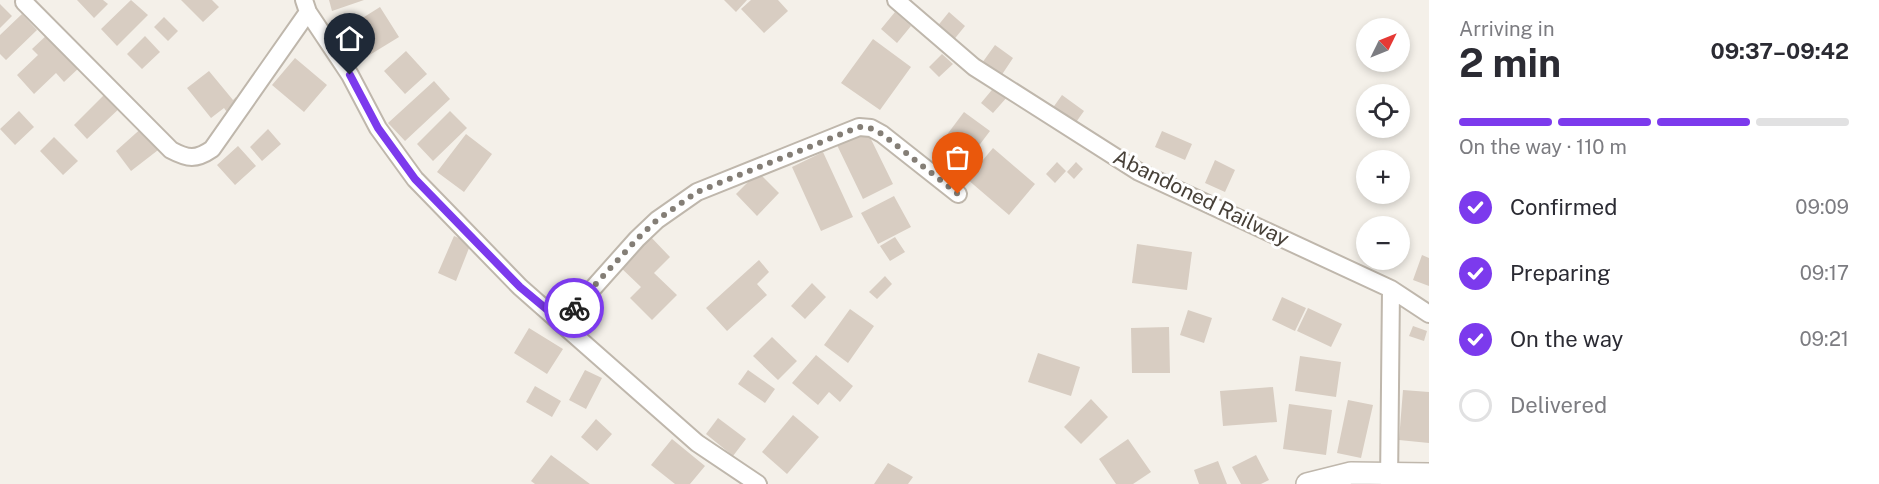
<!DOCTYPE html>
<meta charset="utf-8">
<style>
:root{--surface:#fff;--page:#f7f7f7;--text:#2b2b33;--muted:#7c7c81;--line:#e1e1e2;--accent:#7c3aed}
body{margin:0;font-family:"Public Sans",sans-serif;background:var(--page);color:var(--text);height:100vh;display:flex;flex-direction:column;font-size:22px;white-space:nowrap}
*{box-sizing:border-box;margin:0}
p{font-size:20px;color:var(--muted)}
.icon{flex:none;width:33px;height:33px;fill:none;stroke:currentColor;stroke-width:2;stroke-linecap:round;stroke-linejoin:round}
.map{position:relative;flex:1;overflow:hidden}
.drawer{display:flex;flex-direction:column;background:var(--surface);width:450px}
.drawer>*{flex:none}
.needle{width:39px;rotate:47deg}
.controls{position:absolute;left:1356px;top:18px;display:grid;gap:12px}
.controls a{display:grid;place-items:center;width:54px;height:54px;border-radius:50%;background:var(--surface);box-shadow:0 3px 9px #0003;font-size:30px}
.pin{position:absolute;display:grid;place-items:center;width:51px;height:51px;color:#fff;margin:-62px -26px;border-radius:50% 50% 50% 0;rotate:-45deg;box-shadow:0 0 6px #0007}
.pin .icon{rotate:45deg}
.courier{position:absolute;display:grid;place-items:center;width:60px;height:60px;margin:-30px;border:4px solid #7c3aed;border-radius:50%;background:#fff;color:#222;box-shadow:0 2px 8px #0007}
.summary em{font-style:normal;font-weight:700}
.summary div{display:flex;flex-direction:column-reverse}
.summary{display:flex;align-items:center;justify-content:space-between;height:102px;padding:0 30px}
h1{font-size:39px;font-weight:700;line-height:45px}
.bar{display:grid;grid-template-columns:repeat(4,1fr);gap:9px 6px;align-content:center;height:72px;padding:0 30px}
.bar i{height:8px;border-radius:4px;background:var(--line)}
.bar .on{background:var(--accent)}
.bar p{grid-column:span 4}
ol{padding:0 30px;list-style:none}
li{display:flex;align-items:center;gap:18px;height:66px}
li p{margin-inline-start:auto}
li .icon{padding:6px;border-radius:50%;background:var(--accent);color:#fff;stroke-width:4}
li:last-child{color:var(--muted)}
li i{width:33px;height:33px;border:3px solid var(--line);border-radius:50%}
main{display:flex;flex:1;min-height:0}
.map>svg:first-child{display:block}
</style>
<main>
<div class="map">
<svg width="1429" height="484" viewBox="0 0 1429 484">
<rect width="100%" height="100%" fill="#f4f0e9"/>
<path fill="#d8cdc2" d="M 77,0 L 103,0 L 108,4 L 94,18 Z
M 131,0 L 148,15 L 117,46 L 101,29 Z
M 181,0 L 212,0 L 219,7 L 203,22 Z
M 329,0 L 364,0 L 332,11 Z
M 724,0 L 747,0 L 736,12 Z
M 751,0 L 778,0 L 788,11 L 764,33 L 741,9 Z
M 0,4 L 12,16 L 0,28 Z
M 380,7 L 399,37 L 363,59 L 345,29 Z
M 895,12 L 911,26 L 897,43 L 881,29 Z
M 949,12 L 965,26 L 952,42 L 936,28 Z
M 22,14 L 37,30 L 6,60 L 0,54 L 0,35 Z
M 164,17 L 178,31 L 168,41 L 154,27 Z
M 49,33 L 81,66 L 64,82 L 56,73 L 34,94 L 17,75 L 38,55 L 32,49 Z
M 145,36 L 160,52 L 142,69 L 127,54 Z
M 873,39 L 911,67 L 880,110 L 841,83 Z
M 995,45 L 1013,58 L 1001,76 L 982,63 Z
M 406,51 L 427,74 L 405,94 L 384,71 Z
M 942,54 L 953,64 L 939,77 L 929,67 Z
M 295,58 L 327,85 L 304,112 L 272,85 Z
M 209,71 L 233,100 L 236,97 L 242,104 L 229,115 L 224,108 L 211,118 L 187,88 Z
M 434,81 L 450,99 L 405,141 L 388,123 Z
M 996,85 L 1008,96 L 993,113 L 981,103 Z
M 109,90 L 123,105 L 87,139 L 74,125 Z
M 1062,95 L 1084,111 L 1074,125 L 1052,109 Z
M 19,111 L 34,127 L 15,145 L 0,129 Z
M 450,111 L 467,128 L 433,161 L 417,144 Z
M 964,112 L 990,131 L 962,168 L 937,148 Z
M 145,125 L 162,147 L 131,171 L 116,151 Z
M 268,129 L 281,144 L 262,161 L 250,147 Z
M 866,129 L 893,184 L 863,199 L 836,143 Z
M 1162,131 L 1192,144 L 1185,160 L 1155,147 Z
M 466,134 L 492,154 L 464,192 L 437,172 Z
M 54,137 L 78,161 L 63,175 L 40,151 Z
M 238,146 L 256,166 L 235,185 L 217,165 Z
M 993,148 L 1035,184 L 1009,215 L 967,179 Z
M 823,152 L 853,217 L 821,231 L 792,167 Z
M 1215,160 L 1235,170 L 1225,192 L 1205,183 Z
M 1057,162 L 1066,171 L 1055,183 L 1046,174 Z
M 1076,162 L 1083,169 L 1074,179 L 1067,172 Z
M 758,172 L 779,193 L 757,216 L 736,194 Z
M 894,196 L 911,227 L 878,244 L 861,213 Z
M 648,234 L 670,257 L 654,273 L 677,295 L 652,320 L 630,298 L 641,287 L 618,265 Z
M 454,236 L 471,243 L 456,281 L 438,273 Z
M 895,237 L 905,252 L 890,261 L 880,246 Z
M 1137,244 L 1192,252 L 1187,290 L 1132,283 Z
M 1422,255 L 1429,258 L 1429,286 L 1413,280 Z
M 759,260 L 769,272 L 757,284 L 767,295 L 727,331 L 706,308 Z
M 885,276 L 892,284 L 877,299 L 869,292 Z
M 812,283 L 826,297 L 805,319 L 791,306 Z
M 1282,297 L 1306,308 L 1295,331 L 1272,320 Z
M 1308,308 L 1342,324 L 1331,347 L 1297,331 Z
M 850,309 L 874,326 L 848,363 L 824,345 Z
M 1188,310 L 1212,318 L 1204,343 L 1180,335 Z
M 1413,326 L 1427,331 L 1424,341 L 1409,336 Z
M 1169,327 L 1170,373 L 1132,373 L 1131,328 Z
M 529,328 L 563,349 L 547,374 L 514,353 Z
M 772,337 L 797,361 L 778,380 L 753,356 Z
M 1038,353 L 1080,367 L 1071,396 L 1028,382 Z
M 816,355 L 853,386 L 840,402 L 829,392 L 818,405 L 792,383 Z
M 1300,356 L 1341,362 L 1336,397 L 1295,391 Z
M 585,370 L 602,378 L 586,409 L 569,400 Z
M 748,370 L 775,389 L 765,403 L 738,384 Z
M 535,386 L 561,401 L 552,417 L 526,402 Z
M 1273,387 L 1277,422 L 1223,426 L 1220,391 Z
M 1403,390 L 1429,392 L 1429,443 L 1399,440 Z
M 1091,399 L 1108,417 L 1081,444 L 1064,427 Z
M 1348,400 L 1373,405 L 1361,458 L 1337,453 Z
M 1289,404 L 1332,410 L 1326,455 L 1283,449 Z
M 793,415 L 819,437 L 787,474 L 762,452 Z
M 718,418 L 746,439 L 733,456 L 706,434 Z
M 596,419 L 612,434 L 597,451 L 581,437 Z
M 672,439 L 705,466 L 690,484 L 675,484 L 651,465 Z
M 1128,439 L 1151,472 L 1133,484 L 1116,484 L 1099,459 Z
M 551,455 L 590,484 L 535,484 L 531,481 Z
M 1256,455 L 1269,480 L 1261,484 L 1241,484 L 1232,467 Z
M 1218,461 L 1227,484 L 1199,484 L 1194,470 Z
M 888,463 L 913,477 L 908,484 L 874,484 Z"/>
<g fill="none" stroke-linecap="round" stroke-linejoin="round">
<defs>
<path id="minor" d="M 304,0 L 308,12 L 350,75 L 378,128 L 415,179 L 520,287 L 697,443 L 758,484
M 896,0 L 974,67 L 1139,172 L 1391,289 L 1429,314
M 24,2 L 171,150 C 188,159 196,160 212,149 L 308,12
M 562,323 L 637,239 L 657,220 L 697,192 L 859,127 L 871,128 L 882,134 L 958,194
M 1389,484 L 1391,289"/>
<path id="tertiary" d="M 1307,484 L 1351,473 L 1429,474"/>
</defs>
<use href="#minor" stroke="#bfb7ac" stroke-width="20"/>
<use href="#tertiary" stroke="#bfb7ac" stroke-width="24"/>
<use href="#minor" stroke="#fff" stroke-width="16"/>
<use href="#tertiary" stroke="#fff" stroke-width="21"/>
</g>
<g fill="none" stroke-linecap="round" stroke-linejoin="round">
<path stroke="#847e76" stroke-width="6" stroke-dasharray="0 10.8" d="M 574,308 L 637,239 L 657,220 L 697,192 L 859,127 L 870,128 L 882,134 L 958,194"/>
<path stroke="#7c3aed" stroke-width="8" d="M 350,75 L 378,128 L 415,179 L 520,287 L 562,322 L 574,308"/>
</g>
<g text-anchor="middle" stroke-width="6" stroke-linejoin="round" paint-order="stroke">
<g font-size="21" fill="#474038" stroke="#fff">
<text transform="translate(1201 198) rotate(26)" y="7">Abandoned Railway</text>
</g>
</g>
</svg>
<div class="controls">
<a><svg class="needle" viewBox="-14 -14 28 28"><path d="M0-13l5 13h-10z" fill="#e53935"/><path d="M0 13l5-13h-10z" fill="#7c7c81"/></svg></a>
<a><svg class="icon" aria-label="locate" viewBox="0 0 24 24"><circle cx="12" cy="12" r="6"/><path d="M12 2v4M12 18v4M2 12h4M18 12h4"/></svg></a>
<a>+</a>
<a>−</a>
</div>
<div class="pin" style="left:958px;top:194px;background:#ea580c"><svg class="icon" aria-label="bag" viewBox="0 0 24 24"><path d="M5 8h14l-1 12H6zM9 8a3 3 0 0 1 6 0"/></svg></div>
<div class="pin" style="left:350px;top:75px;background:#1f2937"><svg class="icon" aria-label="home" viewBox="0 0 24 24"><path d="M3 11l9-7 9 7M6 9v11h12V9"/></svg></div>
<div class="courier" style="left:574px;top:308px"><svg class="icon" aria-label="bike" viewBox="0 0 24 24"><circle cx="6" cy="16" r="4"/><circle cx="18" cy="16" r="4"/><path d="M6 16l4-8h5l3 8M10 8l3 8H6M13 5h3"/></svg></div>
</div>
<section class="drawer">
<div class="summary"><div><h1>2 min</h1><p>Arriving in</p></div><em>09:37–09:42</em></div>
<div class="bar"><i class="on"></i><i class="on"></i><i class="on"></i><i></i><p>On the way · 110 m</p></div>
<ol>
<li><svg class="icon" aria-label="check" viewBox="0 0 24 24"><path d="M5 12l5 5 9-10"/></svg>Confirmed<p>09:09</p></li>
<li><svg class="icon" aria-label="check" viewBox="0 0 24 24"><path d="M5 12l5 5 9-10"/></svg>Preparing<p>09:17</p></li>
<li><svg class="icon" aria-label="check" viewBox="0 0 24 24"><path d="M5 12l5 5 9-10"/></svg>On the way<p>09:21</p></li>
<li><i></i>Delivered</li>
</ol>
</section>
</main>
